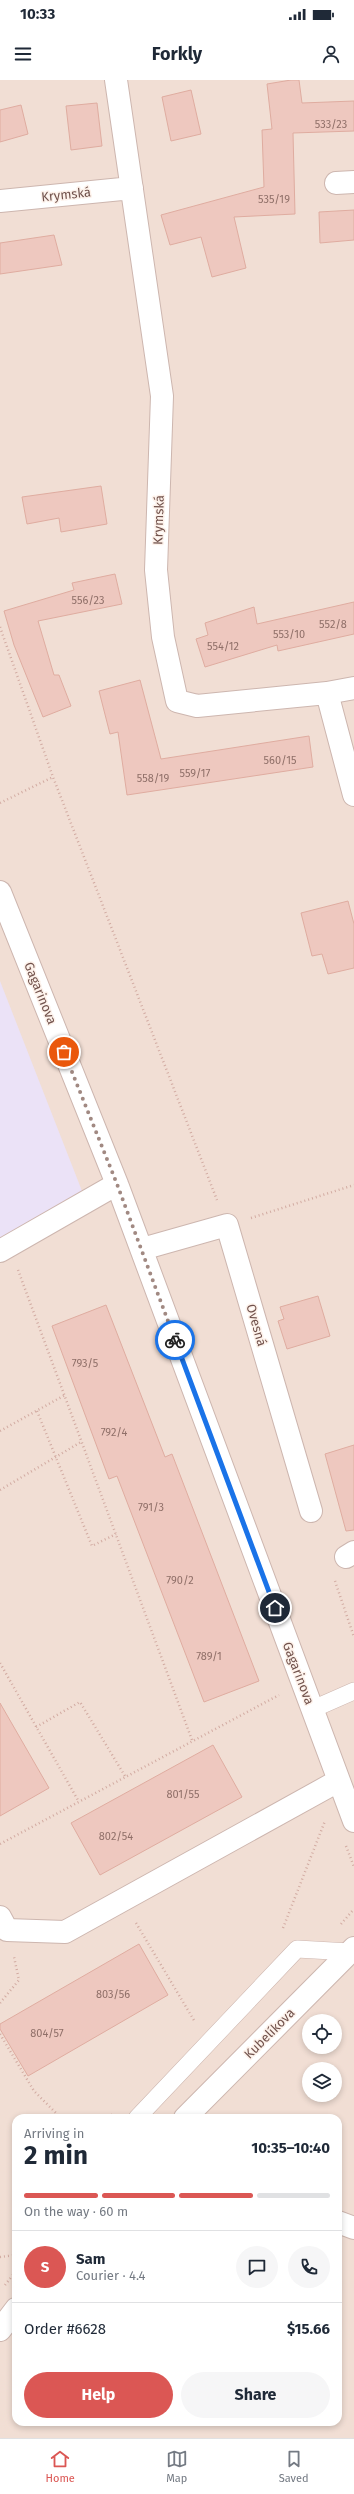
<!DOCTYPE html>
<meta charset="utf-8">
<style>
:root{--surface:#fff;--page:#f6f6f7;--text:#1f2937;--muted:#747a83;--line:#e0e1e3;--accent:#db5754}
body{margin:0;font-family:"Fira Sans",sans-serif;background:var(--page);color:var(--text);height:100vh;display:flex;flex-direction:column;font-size:15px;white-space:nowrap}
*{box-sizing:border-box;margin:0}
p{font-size:13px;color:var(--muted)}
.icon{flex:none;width:22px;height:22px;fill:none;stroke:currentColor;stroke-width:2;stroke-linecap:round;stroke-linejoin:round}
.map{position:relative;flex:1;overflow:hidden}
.panel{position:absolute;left:12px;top:2034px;width:330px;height:312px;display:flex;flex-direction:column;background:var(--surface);border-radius:12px;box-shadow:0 2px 6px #0003}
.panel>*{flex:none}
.buttons{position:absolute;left:302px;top:1934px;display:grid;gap:8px}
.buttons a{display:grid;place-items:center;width:40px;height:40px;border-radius:50%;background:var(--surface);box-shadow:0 2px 6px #0003;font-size:20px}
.pin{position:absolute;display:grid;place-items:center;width:34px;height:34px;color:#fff;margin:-17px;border:2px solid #fff;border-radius:50%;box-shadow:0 1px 4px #0007}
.courier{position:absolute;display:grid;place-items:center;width:40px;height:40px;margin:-20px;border:3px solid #1a73e8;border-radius:50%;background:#fff;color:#222;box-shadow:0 1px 5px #0007}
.overview em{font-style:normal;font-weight:700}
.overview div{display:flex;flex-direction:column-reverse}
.overview{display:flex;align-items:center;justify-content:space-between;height:68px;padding:0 12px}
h1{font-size:26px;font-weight:700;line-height:30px}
.bar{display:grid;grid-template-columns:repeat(4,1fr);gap:6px 4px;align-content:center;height:48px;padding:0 12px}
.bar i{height:5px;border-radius:3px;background:var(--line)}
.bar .on{background:var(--accent)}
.bar p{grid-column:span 4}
.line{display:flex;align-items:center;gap:10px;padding:0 12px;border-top:1px solid var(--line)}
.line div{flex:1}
.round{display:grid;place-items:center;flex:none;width:42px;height:42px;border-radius:21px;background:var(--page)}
.primary-button{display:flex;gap:8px;margin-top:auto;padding:8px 12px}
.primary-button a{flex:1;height:46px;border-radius:24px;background:var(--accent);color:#fff;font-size:16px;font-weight:700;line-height:46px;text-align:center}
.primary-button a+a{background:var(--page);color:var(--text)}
.status{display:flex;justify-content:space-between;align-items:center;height:28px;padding:0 20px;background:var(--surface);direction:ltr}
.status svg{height:11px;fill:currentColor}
header{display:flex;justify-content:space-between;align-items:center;height:52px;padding:0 12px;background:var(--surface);font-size:18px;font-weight:700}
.dock{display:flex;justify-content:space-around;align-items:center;height:56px;border-top:1px solid var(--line);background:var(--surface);font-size:11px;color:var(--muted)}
.dock a{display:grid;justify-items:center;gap:2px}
.dock .on{color:var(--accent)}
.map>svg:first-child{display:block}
</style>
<div class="status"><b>10:33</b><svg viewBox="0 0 49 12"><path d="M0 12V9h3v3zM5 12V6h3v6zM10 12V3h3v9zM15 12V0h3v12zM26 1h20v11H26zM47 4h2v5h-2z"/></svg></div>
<header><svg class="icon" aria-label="menu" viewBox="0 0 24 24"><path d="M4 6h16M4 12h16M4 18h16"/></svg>Forkly<svg class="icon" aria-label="person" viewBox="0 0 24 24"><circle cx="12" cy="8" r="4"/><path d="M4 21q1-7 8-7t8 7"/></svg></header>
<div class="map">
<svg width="354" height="2358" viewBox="0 0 354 2358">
<rect width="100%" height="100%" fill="#faeee5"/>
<path fill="#f1ded4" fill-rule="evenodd" d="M 0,0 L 354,0 L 354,2358 L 0,2358 ZM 309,1941 L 335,1941 L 335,1967 L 309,1967 ZM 309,1989 L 335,1989 L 335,2015 L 309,2015 ZM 16,2038 L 338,2038 L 338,2342 L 16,2342 Z"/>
<path fill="#ebe2f7" d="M 0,901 L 82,1111 L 0,1159 Z"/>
<path fill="#eec8bf" stroke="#dfaca0" d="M 291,0 L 299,0 L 302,23 L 354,21 L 354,51 L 293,53 L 295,134 L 234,137 L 246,188 L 212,197 L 201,157 L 170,165 L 161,135 L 264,107 L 262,50 L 272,49 L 267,4 Z
M 191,10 L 201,54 L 171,61 L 162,17 Z
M 97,23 L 102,66 L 71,70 L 66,26 Z
M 21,25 L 28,54 L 0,62 L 0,30 Z
M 354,130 L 354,160 L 320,163 L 319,132 Z
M 54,155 L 62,185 L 0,194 L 0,163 Z
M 101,406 L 107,444 L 61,452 L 59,438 L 27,444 L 22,417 Z
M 115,494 L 122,524 L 38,541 L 54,595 L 59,595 L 71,626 L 43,637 L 14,565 L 4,531 L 74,510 L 72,503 Z
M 354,522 L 354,554 L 278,571 L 277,565 L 205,587 L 196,559 L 208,555 L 205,543 L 254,527 L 257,544 Z
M 140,600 L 161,679 L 309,656 L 313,687 L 127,715 L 118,652 L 110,654 L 99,611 Z
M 348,821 L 354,844 L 354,888 L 328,894 L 322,874 L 312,876 L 301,833 Z
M 318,1216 L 330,1256 L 287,1269 L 278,1241 L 284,1239 L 280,1227 Z
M 106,1225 L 165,1377 L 172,1374 L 259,1601 L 204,1622 L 117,1396 L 109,1399 L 52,1246 Z
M 354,1365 L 354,1450 L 346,1451 L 325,1374 Z
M 0,1623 L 49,1708 L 0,1736 Z
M 213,1665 L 242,1717 L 100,1795 L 71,1743 Z
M 139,1864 L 168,1915 L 28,1996 L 0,1949 L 0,1944 Z"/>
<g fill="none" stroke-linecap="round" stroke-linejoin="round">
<defs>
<path id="service" d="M 313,1629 L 354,1611
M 137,2038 L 297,1869 L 350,1872"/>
<path id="minor" d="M 116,0 L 162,316 L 156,490 L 163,557 L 177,621 L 197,626 L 327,613 L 354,715
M 336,103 L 354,102
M 0,121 L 132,108
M 327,613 L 354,608
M 0,812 L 117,1104 L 354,1741
M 142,1169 L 227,1145 L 311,1431
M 0,1171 L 117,1104
M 346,1477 L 354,1472
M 0,1837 L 7,1850 L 65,1852 L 338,1701
M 338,2142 L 354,2148"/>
<path id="tertiary" d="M 185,2038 L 354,1868
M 0,2250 L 16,2229"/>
</defs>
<use href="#service" stroke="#cdb6af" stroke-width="18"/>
<use href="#minor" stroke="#cdb6af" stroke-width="24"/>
<use href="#tertiary" stroke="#cdb6af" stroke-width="24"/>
<path stroke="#d2aba2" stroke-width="2.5" stroke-dasharray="1 3" stroke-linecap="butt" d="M 0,547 L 53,697 L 217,1120
M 0,723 L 53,697
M 251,1138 L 354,1105
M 18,1190 L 192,1660
M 37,1331 L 92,1466 L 116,1454
M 0,1351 L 65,1315
M 0,1410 L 81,1362
M 335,1501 L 354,1557
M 0,1583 L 79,1722
M 36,1647 L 80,1622 L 125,1696
M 0,1764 L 279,1615
M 346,1766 L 354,1787
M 136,1843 L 195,1942
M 341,1844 L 354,1829
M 283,1848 L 325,1741
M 0,1923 L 19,1900 L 14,1877
M 0,1954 L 34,2011 L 61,2038
M 109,2038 L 113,2034
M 0,2177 L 16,2175
M 5,2205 L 16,2191"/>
<use href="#service" stroke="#fff" stroke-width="17"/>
<use href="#minor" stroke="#fff" stroke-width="22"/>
<use href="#tertiary" stroke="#fff" stroke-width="22"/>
</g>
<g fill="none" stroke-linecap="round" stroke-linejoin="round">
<path stroke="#a18982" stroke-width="4" stroke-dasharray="0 7.2" d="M 64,972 L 117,1104 L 175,1260"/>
<path stroke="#1a73e8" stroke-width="5" d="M 175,1260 L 275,1528"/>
</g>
<g text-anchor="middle" stroke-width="3" stroke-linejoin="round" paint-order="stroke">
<g font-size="11" fill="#907069">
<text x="331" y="48">533/23</text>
<text x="274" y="123">535/19</text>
<text x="88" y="524">556/23</text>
<text x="333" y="548">552/8</text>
<text x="289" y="558">553/10</text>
<text x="223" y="570">554/12</text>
<text x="280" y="684">560/15</text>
<text x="195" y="697">559/17</text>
<text x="153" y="702">558/19</text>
<text x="85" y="1287">793/5</text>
<text x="114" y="1356">792/4</text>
<text x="151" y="1431">791/3</text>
<text x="180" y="1504">790/2</text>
<text x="209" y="1580">789/1</text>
<text x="183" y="1718">801/55</text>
<text x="116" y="1760">802/54</text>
<text x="113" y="1918">803/56</text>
<text x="47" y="1957">804/57</text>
</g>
<g font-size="13" fill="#71524c" stroke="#fdf2eb">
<text transform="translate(66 114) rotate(-6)" y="5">Krymská</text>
<text transform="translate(158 440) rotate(-88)" y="5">Krymská</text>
<text transform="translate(41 913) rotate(68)" y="5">Gagarinova</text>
<text transform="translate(257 1245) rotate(74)" y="5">Ovesná</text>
<text transform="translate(299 1593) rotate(69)" y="5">Gagarinova</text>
<text transform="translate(269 1953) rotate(-45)" y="5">Kubelíkova</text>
</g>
</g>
</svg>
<div class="buttons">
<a><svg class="icon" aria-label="locate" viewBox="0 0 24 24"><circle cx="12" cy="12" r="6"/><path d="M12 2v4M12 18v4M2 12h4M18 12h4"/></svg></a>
<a><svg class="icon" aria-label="layers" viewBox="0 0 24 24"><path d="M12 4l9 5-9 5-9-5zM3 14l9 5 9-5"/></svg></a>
</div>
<div class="pin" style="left:64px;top:972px;background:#ea580c"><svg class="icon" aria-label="bag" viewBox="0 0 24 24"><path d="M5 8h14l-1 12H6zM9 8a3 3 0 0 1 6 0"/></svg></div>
<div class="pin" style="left:275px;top:1528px;background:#1f2937"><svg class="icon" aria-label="home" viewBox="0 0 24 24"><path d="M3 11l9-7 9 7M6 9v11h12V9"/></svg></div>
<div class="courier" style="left:175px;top:1260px"><svg class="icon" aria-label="bike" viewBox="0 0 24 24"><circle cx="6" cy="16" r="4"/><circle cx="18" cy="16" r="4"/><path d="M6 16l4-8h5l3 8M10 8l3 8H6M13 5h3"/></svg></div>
<section class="panel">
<div class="overview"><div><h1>2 min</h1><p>Arriving in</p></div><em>10:35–10:40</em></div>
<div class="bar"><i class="on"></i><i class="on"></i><i class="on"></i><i></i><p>On the way · 60 m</p></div>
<div class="line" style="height:72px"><b class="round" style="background:var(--accent);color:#fff">S</b><div><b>Sam</b><p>Courier · 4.4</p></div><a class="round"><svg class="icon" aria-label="chat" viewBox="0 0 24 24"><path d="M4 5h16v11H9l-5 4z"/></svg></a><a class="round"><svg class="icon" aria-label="phone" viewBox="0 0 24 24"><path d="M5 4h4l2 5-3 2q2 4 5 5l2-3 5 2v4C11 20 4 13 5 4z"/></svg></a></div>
<div class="line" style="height:52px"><div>Order #6628</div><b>$15.66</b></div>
<div class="primary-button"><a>Help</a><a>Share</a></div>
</section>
</div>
<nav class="dock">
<a class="on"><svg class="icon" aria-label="home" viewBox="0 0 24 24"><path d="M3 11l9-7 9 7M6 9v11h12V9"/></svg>Home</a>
<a><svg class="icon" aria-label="map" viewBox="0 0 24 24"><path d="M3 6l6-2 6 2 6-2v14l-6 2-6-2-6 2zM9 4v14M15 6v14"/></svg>Map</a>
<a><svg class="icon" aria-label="saved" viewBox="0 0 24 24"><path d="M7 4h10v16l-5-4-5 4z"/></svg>Saved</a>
</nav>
